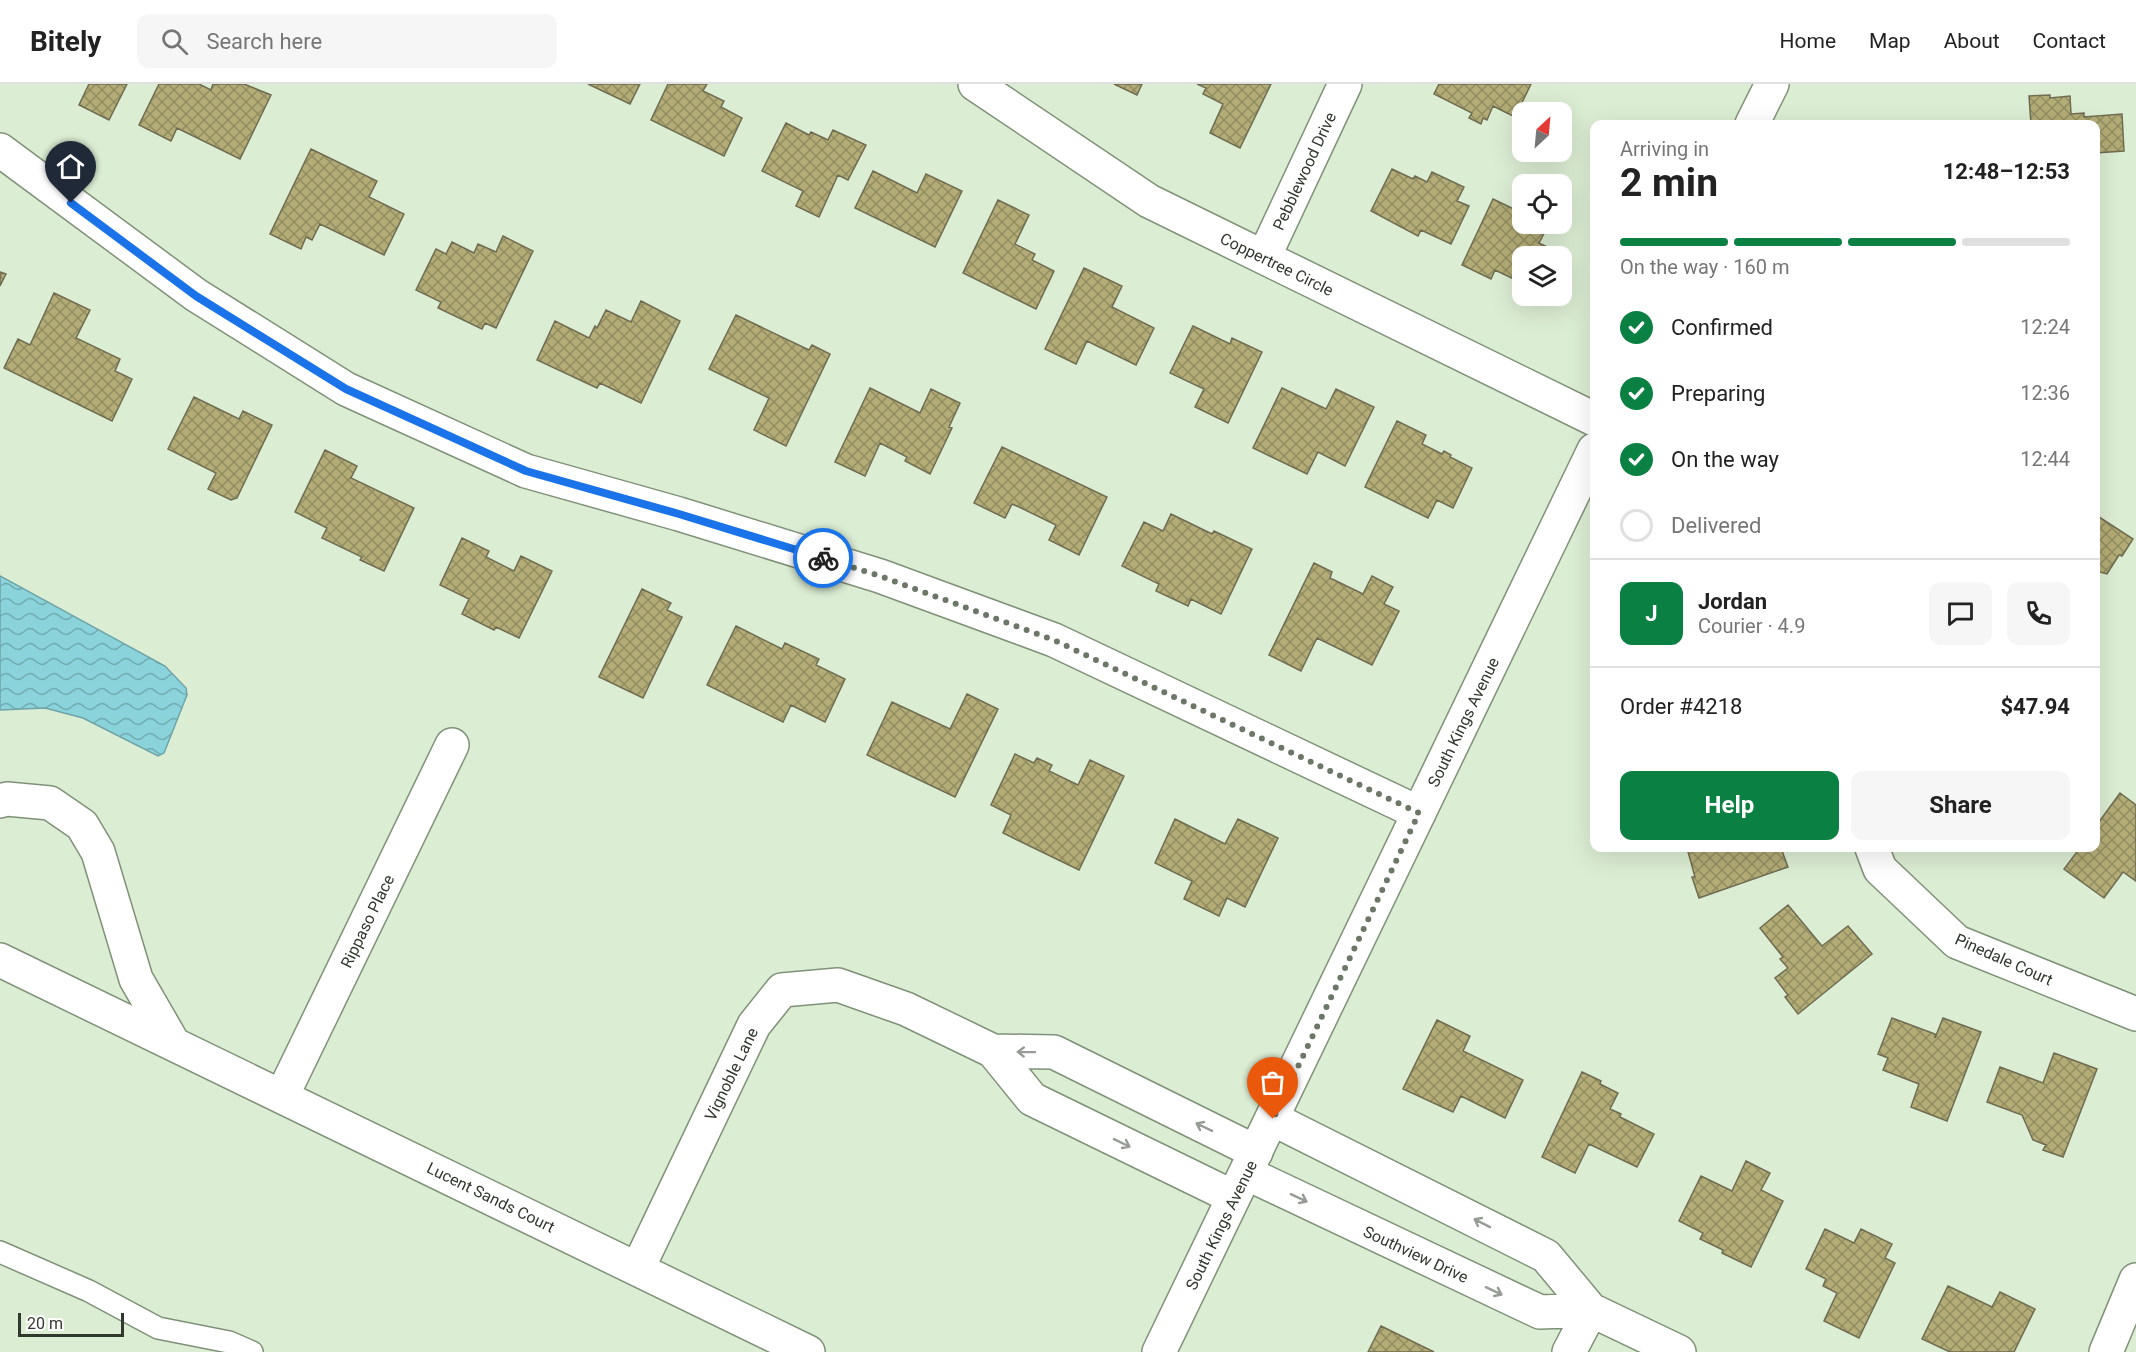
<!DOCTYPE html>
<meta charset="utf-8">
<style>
:root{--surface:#fff;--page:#f6f6f6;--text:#222;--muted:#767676;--line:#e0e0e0;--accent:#0b8043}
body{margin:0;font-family:Roboto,sans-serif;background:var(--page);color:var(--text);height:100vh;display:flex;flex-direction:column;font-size:22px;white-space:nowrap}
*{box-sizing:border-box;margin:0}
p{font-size:20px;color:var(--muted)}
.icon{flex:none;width:33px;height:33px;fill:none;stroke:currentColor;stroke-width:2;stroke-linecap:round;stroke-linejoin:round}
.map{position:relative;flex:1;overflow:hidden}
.details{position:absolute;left:1590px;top:36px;width:510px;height:732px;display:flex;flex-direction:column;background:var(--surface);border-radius:12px;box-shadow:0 6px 24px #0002}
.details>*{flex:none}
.needle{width:39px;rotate:26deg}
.fabs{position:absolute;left:1512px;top:18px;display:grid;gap:12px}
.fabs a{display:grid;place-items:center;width:60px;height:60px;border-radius:12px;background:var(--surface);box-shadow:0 6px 24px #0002;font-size:30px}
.scale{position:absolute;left:18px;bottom:15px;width:106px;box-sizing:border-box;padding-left:6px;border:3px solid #31382e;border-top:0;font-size:16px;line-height:21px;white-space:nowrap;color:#31382e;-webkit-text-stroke:4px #fff;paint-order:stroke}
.pin{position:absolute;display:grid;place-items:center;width:51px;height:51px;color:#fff;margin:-62px -26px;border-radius:50% 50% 50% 0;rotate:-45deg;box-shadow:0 0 6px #0007}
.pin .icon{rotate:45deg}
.courier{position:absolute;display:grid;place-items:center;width:60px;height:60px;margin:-30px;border:4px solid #1a73e8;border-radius:50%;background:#fff;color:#222;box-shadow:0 2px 8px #0007}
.summary em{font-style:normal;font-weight:700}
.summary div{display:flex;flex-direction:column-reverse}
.summary{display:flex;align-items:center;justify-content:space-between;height:102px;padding:0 30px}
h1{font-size:39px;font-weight:700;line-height:45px}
.bar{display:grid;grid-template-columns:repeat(4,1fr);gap:9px 6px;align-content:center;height:72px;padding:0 30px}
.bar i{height:8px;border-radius:4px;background:var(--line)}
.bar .selected{background:var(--accent)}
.bar p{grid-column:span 4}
.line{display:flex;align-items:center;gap:15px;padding:0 30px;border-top:2px solid var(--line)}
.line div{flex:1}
.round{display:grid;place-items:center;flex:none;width:63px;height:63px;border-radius:12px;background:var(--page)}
ol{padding:0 30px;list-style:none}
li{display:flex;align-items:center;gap:18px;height:66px}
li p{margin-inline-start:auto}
li .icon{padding:6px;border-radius:50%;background:var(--accent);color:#fff;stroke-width:4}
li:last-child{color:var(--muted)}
li i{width:33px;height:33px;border:3px solid var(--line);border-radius:50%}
.primary-button{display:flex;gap:12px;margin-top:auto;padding:12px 30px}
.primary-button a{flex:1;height:69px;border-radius:12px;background:var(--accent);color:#fff;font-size:24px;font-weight:700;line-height:69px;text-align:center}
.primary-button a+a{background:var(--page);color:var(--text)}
header{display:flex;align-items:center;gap:36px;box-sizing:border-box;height:84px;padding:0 30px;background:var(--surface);border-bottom:2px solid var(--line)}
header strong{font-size:28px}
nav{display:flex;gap:33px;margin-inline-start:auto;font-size:21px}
.search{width:420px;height:54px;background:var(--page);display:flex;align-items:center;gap:15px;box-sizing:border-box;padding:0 21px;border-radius:12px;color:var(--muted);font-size:22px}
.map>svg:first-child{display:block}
</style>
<header>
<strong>Bitely</strong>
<div class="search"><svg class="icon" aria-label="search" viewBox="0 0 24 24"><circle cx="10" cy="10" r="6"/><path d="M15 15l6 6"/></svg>Search here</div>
<nav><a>Home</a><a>Map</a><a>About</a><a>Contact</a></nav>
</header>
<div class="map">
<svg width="2136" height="1268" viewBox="0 0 2136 1268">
<defs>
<pattern id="water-waves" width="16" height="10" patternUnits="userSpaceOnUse" patternTransform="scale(1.5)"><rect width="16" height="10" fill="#8ad3db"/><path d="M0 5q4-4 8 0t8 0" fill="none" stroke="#71acb2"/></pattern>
<pattern id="building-cross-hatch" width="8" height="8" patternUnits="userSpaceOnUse" patternTransform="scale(1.5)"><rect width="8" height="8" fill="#b3ac76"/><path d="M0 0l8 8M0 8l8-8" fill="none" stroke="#928d61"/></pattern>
</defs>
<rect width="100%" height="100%" fill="#dbedd3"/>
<path fill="url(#water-waves)" stroke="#6fa4a7" stroke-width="1.5" d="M 0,492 L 165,582 L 186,604 L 187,611 L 164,669 L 158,672 L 83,634 L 45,624 L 0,626 Z"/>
<path fill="url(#building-cross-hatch)" stroke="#6f6c52" stroke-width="1.5" d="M 89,0 L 127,0 L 109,36 L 79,21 Z
M 159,0 L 199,0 L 211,6 L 213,0 L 244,0 L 271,11 L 240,75 L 177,44 L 171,57 L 139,41 Z
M 588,0 L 640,0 L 630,20 Z
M 668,0 L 707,0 L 703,7 L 724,17 L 721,23 L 742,34 L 724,72 L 651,36 Z
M 1114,0 L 1142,0 L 1137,11 Z
M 1197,0 L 1271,0 L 1240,64 L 1210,49 L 1223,20 L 1203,10 L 1206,4 Z
M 1439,0 L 1531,0 L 1515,33 L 1493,22 L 1487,36 L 1483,34 L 1481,40 L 1469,34 L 1472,29 L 1434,10 Z
M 2050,11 L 2050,14 L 2070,12 L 2071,30 L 2084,29 L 2084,33 L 2122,30 L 2124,67 L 2096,69 L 2096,40 L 2031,40 L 2029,12 Z
M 786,39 L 809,51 L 811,48 L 828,56 L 833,46 L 866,61 L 848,96 L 838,91 L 819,133 L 796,122 L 803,107 L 762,87 Z
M 311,65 L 377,97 L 369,113 L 404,130 L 384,171 L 320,140 L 312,156 L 306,153 L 301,165 L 270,150 Z
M 1392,85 L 1413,95 L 1415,92 L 1427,98 L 1432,88 L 1464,103 L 1457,117 L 1469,122 L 1451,160 L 1421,146 L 1418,152 L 1371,127 Z
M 873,87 L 917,109 L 926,90 L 962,107 L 935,163 L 855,124 Z
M 1493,115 L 1522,129 L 1522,140 L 1543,140 L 1548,142 L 1539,159 L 1564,171 L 1562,176 L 1562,172 L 1522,172 L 1522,203 L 1514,199 L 1516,196 L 1495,186 L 1491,195 L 1462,181 Z
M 998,116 L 1029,131 L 1015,160 L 1035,170 L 1032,176 L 1054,187 L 1036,225 L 963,189 Z
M 503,152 L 533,167 L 496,244 L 485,239 L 482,245 L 438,224 L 441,218 L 416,206 L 436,165 L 446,170 L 452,158 L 474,169 L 478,160 L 496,168 Z
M 1084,184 L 1122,202 L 1112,223 L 1154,244 L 1136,281 L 1087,257 L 1076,280 L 1045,265 Z
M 0,188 L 6,190 L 0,202 Z
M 54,209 L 90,226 L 76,254 L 120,275 L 115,287 L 132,295 L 112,337 L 4,284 L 18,255 L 30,261 Z
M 641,217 L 680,237 L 641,319 L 600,299 L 597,304 L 537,276 L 555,237 L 589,254 L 595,242 L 597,244 L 606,226 L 631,238 Z
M 736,231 L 809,266 L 812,261 L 830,270 L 786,362 L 754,346 L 769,314 L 709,285 Z
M 1193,242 L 1230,260 L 1232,254 L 1262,268 L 1228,339 L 1195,323 L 1204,305 L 1170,289 Z
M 870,304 L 920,329 L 931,305 L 960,319 L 949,343 L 952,344 L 930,390 L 905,377 L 907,373 L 880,359 L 865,392 L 835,378 Z
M 1282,304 L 1326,325 L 1336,305 L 1374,323 L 1345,382 L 1318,368 L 1307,390 L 1253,364 Z
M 194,313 L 239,335 L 243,327 L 272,341 L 237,414 L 231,416 L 208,405 L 216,389 L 168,365 Z
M 1397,337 L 1426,351 L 1422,360 L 1442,370 L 1444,367 L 1451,371 L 1450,373 L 1472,384 L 1453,424 L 1437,416 L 1428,434 L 1365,403 Z
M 1002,363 L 1107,413 L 1079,471 L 1049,456 L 1056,441 L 1019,423 L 1012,420 L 1005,434 L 974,419 Z
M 325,366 L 357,382 L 351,394 L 414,424 L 384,487 L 360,476 L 362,473 L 322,454 L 327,444 L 295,428 Z
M 1171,430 L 1212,450 L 1214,447 L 1252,465 L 1221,530 L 1191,515 L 1188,522 L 1156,507 L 1159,500 L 1122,482 L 1144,438 L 1163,447 Z
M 2096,431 L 2133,455 L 2122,472 L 2119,471 L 2107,490 L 2096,487 Z
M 462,454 L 489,467 L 486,473 L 514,487 L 521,472 L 552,487 L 519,554 L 496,543 L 494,546 L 462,530 L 469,515 L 440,501 Z
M 1314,479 L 1332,488 L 1330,494 L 1363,510 L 1372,492 L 1393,503 L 1384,520 L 1399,527 L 1372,581 L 1317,554 L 1301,587 L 1269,571 Z
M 642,505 L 671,519 L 667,526 L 682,533 L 643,614 L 599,593 Z
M 736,542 L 782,565 L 785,559 L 819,575 L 816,581 L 845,595 L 825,638 L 791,621 L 783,638 L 707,601 Z
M 967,610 L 998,625 L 955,713 L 867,671 L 892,618 L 950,645 Z
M 1015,670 L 1034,679 L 1037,674 L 1052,681 L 1049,687 L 1078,701 L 1090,676 L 1124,692 L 1079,786 L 1003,749 L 1011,731 L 991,721 Z
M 2120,709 L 2136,721 L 2136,797 L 2123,788 L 2104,814 L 2064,785 L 2080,764 L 2096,764 L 2096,742 Z
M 1175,735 L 1225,760 L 1238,735 L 1278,754 L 1245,823 L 1227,814 L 1219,832 L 1184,815 L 1192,797 L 1155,779 Z
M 1687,764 L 1781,764 L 1788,783 L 1699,814 L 1692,793 L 1695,793 Z
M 1788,821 L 1822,862 L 1848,842 L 1872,870 L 1798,930 L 1785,913 L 1788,911 L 1775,894 L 1788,884 L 1780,875 L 1783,873 L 1760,844 Z
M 1892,934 L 1935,950 L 1935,954 L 1943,934 L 1981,948 L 1947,1037 L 1911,1023 L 1919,1000 L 1883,986 L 1888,974 L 1878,970 Z
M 1437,936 L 1470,952 L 1463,967 L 1523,996 L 1505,1034 L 1461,1012 L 1453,1028 L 1403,1005 Z
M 2054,969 L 2097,985 L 2063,1073 L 2043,1066 L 2046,1061 L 2033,1056 L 2022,1031 L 1987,1018 L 2000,983 L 2043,999 Z
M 1582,988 L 1601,997 L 1600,1000 L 1618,1009 L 1610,1025 L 1621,1030 L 1620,1033 L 1654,1050 L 1637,1083 L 1589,1060 L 1575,1089 L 1542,1073 Z
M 1746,1077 L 1770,1089 L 1761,1106 L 1783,1117 L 1751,1183 L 1722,1169 L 1723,1166 L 1700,1155 L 1703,1149 L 1679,1137 L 1701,1092 L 1732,1107 Z
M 1825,1145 L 1854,1159 L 1861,1145 L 1892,1160 L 1885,1174 L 1895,1179 L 1859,1254 L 1824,1237 L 1837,1209 L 1823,1202 L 1826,1195 L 1806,1185 Z
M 1948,1202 L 1992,1223 L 2000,1208 L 2035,1225 L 2014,1268 L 1950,1268 L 1922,1255 Z
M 1381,1242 L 1434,1268 L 1368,1268 Z"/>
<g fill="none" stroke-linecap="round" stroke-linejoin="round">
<defs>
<path id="service" d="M 0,1168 L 89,1207 L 158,1244 L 229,1258 L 252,1268"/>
<path id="minor" d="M 975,0 L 1149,117 L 1594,335
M 0,66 L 196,211 L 346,305 L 526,387 L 679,430 L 880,492 L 1054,556 L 1419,729
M 1264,173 L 1345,0
M 0,717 L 7,715 L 50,719 L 82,741 L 98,768 L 136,895 L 173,959
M 1872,764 L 1880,785 L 1957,858 L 2136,930
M 0,876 L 808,1268
M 282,1012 L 452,661
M 1273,1035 L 1546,1172 L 1591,1226 L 1679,1268
M 1246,1089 L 1540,1228 L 1591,1226
M 1233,1113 L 1032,1015 L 993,967 L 1054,968 L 1256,1068
M 638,1184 L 754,941 L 782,906 L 838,901 L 906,925 L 993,967
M 1569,1268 L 1591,1226
M 2106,1268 L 2136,1196"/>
<path id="tertiary" d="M 1752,40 L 1772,0
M 1159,1268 L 1594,366"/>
</defs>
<use href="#service" stroke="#809179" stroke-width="24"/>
<use href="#minor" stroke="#809179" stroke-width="36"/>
<use href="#tertiary" stroke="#809179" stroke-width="36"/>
<use href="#service" stroke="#fff" stroke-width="21"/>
<use href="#minor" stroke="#fff" stroke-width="33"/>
<use href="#tertiary" stroke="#fff" stroke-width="33"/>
</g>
<defs><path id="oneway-shaft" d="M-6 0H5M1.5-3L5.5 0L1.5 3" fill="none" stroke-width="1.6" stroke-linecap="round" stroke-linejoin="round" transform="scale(1.5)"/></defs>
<g stroke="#989c96">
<use href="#oneway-shaft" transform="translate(1026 968) rotate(-179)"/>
<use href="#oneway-shaft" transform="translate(1204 1043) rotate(-154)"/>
<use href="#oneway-shaft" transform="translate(1122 1059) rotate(26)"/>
<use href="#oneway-shaft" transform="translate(1299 1114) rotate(25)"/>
<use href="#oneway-shaft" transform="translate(1482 1139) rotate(-153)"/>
<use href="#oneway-shaft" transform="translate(1494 1207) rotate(25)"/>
</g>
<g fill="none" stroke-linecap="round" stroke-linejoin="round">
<path stroke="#6c7768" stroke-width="6" stroke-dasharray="0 10.8" d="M 823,474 L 880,492 L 1054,556 L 1419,729 L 1273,1035"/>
<path stroke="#1a73e8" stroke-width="8" d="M 71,119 L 196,212 L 346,305 L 526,387 L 679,430 L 823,474"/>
</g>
<g text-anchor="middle" stroke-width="4.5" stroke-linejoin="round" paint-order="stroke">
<g font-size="16" fill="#31382e" stroke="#fff">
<text transform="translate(1304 87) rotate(-65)" y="6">Pebblewood Drive</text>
<text transform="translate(1277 180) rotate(26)" y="6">Coppertree Circle</text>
<text transform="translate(1463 638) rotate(-64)" y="6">South Kings Avenue</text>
<text transform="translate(367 837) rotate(-64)" y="6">Rippaso Place</text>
<text transform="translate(2004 875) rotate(24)" y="6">Pinedale Court</text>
<text transform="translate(731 990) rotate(-64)" y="6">Vignoble Lane</text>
<text transform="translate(491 1113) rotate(26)" y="6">Lucent Sands Court</text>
<text transform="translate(1221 1141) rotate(-64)" y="6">South Kings Avenue</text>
<text transform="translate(1416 1170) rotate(25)" y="6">Southview Drive</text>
</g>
</g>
</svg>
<div class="fabs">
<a><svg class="needle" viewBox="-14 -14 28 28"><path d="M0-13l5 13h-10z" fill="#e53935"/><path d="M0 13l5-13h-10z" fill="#767676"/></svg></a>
<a><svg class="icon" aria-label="locate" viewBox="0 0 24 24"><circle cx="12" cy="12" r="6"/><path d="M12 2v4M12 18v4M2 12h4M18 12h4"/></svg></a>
<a><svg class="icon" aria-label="layers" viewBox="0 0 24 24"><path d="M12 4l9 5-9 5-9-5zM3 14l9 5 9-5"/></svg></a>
</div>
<div class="scale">20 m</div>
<div class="pin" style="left:1273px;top:1035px;background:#ea580c"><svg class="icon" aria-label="bag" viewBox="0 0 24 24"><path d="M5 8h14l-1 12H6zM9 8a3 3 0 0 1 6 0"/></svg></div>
<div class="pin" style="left:71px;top:119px;background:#1f2937"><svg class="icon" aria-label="home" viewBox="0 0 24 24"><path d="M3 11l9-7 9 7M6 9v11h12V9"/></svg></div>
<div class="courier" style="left:823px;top:474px"><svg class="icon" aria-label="bike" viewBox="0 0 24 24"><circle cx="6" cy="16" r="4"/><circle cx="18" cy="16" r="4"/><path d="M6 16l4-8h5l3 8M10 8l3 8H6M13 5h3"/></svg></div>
<section class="details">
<div class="summary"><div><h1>2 min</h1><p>Arriving in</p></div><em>12:48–12:53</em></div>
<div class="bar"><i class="selected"></i><i class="selected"></i><i class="selected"></i><i></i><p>On the way · 160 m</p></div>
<ol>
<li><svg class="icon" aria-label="check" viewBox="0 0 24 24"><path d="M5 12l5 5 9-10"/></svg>Confirmed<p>12:24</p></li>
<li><svg class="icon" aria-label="check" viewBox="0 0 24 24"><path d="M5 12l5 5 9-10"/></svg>Preparing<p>12:36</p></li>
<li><svg class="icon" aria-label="check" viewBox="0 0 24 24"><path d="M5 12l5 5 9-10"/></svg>On the way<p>12:44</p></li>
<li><i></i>Delivered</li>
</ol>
<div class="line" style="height:108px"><b class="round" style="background:var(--accent);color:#fff">J</b><div><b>Jordan</b><p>Courier · 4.9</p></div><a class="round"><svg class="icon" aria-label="chat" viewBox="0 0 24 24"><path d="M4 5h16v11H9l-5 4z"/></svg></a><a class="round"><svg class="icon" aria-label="phone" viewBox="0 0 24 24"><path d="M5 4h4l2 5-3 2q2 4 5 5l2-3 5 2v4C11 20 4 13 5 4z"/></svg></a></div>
<div class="line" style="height:78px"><div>Order #4218</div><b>$47.94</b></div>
<div class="primary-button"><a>Help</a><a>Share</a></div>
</section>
</div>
